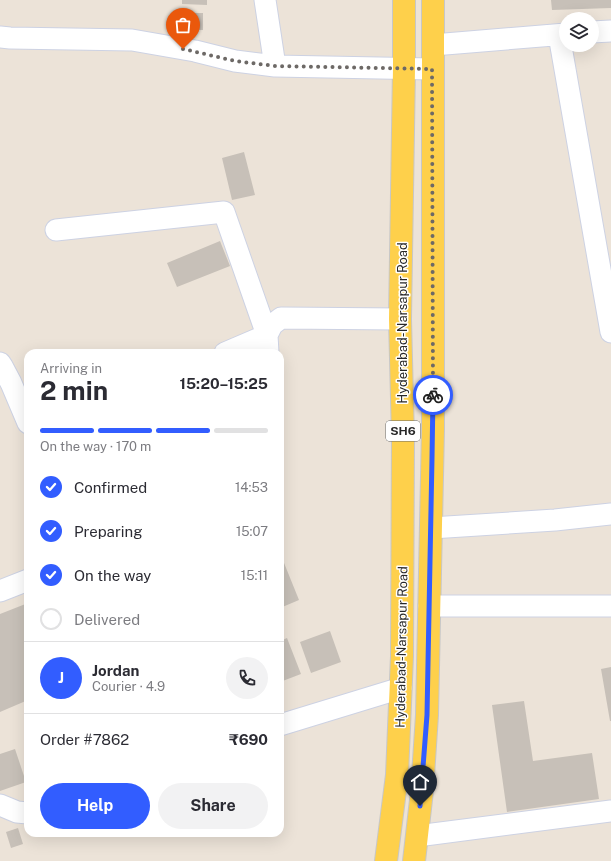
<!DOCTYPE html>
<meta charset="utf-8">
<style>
:root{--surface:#fff;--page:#f2f2f3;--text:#2b2b33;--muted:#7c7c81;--line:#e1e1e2;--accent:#325dff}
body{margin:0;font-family:"Public Sans",sans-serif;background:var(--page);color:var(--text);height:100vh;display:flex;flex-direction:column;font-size:15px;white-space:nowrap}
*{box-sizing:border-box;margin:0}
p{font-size:13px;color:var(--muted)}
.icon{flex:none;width:22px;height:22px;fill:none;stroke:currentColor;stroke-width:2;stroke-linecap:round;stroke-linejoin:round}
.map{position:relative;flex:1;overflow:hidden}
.panel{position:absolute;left:24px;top:349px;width:260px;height:488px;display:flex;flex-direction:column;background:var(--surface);border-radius:12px;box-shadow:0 4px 16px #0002}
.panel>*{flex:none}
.controls{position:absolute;left:559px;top:12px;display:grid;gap:8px}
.controls a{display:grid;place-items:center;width:40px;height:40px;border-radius:50%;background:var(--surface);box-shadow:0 4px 16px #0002;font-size:20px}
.pin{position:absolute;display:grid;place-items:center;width:34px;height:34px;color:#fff;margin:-41px -17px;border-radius:50% 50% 50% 0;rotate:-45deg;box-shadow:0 0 4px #0007}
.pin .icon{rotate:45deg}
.courier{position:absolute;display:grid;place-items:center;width:40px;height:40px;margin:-20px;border:3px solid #325dff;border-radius:50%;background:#fff;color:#222;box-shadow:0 1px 5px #0007}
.summary em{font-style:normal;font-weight:700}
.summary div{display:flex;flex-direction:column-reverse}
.summary{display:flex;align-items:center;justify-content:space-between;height:68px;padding:0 16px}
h1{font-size:26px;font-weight:700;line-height:30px}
.bar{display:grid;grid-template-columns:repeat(4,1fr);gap:6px 4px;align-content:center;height:48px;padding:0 16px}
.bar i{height:5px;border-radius:3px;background:var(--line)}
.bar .on{background:var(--accent)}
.bar p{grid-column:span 4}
.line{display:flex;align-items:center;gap:10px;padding:0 16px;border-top:1px solid var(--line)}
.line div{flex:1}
.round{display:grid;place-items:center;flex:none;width:42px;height:42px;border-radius:21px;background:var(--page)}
ol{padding:0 16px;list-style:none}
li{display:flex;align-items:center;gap:12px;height:44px}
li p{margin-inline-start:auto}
li .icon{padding:4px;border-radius:50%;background:var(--accent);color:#fff;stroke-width:4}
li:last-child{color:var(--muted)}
li i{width:22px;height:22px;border:2px solid var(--line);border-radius:50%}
.button{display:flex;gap:8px;margin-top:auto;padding:8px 16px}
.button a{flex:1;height:46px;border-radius:24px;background:var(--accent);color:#fff;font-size:16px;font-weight:700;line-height:46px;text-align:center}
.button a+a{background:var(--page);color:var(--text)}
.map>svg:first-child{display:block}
</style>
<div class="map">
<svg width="611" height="861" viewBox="0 0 611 861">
<rect width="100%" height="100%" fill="#ece3d8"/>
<path fill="#c7c0b8" d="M 182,0 L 207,0 L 207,5 L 182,4 Z
M 551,0 L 611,0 L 611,8 L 552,10 Z
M 182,13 L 203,13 L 203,30 L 182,30 Z
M 244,152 L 255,195 L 232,200 L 222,158 Z
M 220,241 L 230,266 L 177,287 L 167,263 Z
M 280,553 L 299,600 L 280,608 Z
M 28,603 L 28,700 L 0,712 L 0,614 Z
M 330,631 L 341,662 L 311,673 L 300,642 Z
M 287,638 L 301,674 L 280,682 L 280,641 Z
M 611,667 L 611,721 L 610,721 L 601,669 Z
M 524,701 L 533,761 L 592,753 L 599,799 L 507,812 L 492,705 Z
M 15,749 L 26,782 L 0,791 L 0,754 Z
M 18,828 L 23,844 L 11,848 L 6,832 Z"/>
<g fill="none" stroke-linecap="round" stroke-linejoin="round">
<defs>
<path id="minor" d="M 265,0 L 275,66
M 592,32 L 611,31
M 559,35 L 611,332
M 0,37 L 10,38 L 132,40 L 195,51 L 235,61 L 275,66 L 432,69
M 433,45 L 566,34
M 56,230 L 224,212 L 267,335 L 225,353
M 268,353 L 267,335 L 272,325 L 281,318 L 400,319
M 0,363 L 2,366 L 11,383 L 28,423
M 431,528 L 555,520 L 611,514
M 0,591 L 28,580
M 429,606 L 611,606
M 280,725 L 401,688
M 0,805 L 17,812 L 28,813
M 417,836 L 611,811"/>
<path id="major" d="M 386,861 L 397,775 L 402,656 L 403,438 L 400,319 L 404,68 L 404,0
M 414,861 L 422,791 L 427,715 L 433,429 L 433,0"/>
</defs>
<use href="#minor" stroke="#cdd2e3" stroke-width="23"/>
<use href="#major" stroke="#c7c7c7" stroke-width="24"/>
<use href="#minor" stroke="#fff" stroke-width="21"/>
<use href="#major" stroke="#fed04b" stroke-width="22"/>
</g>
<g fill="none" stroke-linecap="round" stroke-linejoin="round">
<path stroke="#6d6966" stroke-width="4" stroke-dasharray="0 7.2" d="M 183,49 L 235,61 L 275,66 L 432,69 L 433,395"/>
<path stroke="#325dff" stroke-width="5" d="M 420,806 L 427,715 L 432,458 L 433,395"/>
</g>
<g text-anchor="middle" stroke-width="3" stroke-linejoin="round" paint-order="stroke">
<rect fill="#fff" stroke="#686868" stroke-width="1" x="386" y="421" width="34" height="20" rx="3"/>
<g font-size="12" font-weight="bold" fill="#282828">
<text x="403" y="435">SH6</text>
</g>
<g font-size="13" fill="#282828" stroke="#fff">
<text transform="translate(402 323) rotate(-90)" y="5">Hyderabad-Narsapur Road</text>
<text transform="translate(401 647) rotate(-89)" y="5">Hyderabad-Narsapur Road</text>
</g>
</g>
</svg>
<div class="controls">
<a><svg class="icon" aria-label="layers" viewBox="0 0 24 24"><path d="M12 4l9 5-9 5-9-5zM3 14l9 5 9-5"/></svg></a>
</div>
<div class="pin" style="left:183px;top:49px;background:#ea580c"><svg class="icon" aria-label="bag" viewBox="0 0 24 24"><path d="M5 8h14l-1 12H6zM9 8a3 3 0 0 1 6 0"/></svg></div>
<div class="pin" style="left:420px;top:806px;background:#1f2937"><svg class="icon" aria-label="home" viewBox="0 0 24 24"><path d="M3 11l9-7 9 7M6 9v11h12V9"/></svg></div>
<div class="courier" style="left:433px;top:395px"><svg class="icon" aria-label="bike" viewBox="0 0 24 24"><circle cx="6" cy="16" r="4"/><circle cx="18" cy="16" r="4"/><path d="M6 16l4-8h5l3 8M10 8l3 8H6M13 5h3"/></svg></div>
<section class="panel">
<div class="summary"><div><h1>2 min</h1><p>Arriving in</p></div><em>15:20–15:25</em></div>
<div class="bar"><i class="on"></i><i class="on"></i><i class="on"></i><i></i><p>On the way · 170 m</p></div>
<ol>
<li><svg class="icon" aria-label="check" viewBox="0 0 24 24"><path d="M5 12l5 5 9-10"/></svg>Confirmed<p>14:53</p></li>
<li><svg class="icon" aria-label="check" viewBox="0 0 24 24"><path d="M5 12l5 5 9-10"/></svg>Preparing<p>15:07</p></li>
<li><svg class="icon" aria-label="check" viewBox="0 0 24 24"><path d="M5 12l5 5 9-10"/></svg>On the way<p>15:11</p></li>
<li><i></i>Delivered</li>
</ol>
<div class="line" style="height:72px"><b class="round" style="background:var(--accent);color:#fff">J</b><div><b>Jordan</b><p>Courier · 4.9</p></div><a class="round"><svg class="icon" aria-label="phone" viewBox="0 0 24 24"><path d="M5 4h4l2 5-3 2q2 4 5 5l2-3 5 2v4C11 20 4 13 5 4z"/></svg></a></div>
<div class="line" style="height:52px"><div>Order #7862</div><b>₹690</b></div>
<div class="button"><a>Help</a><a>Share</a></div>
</section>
</div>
